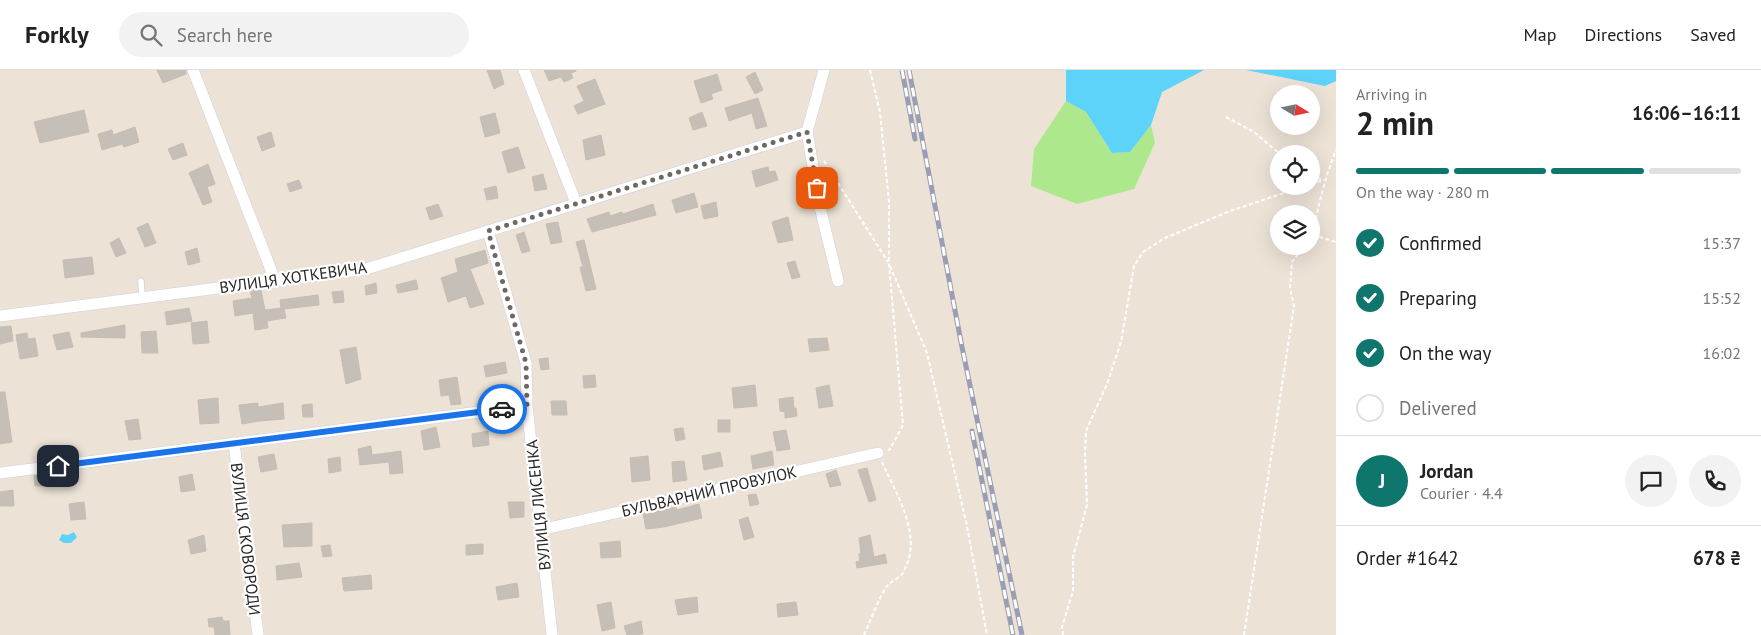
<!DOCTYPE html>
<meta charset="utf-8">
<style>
:root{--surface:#fff;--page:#f2f2f2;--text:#222;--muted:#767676;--line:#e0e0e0;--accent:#0f766e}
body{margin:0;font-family:"PT Sans",sans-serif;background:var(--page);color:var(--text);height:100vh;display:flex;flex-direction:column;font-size:19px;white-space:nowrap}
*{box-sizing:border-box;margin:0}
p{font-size:16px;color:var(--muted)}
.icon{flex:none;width:28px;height:28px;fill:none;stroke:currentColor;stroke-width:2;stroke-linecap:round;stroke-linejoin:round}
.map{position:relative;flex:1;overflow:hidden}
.sheet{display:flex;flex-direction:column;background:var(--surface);width:425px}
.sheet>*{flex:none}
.needle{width:32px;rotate:100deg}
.tools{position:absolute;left:1270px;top:15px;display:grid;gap:10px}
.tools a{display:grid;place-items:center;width:50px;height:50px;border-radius:50%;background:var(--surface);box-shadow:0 5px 20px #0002;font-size:25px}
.pin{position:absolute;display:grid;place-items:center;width:42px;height:42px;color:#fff;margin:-21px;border-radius:10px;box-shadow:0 2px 8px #0006}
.courier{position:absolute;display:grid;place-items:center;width:50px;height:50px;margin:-25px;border:4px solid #1a73e8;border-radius:50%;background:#fff;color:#222;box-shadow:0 1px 6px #0007}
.headline em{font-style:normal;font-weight:700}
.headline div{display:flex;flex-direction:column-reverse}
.headline{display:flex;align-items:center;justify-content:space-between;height:85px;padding:0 20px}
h1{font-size:32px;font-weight:700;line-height:38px}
.bar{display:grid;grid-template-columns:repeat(4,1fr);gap:8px 5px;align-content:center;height:60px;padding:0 20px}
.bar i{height:6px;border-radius:4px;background:var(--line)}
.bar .selected{background:var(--accent)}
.bar p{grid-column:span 4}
.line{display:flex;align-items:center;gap:12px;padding:0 20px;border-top:1px solid var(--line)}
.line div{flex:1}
.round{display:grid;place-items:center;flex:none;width:52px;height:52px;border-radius:26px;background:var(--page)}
ol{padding:0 20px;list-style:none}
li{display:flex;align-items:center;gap:15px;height:55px}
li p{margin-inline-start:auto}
li .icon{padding:5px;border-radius:50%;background:var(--accent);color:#fff;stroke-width:4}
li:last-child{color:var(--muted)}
li i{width:28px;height:28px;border:2px solid var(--line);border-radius:50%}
header{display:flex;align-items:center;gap:30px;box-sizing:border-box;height:70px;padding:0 25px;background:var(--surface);border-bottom:1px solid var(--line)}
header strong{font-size:24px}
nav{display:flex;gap:28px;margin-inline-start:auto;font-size:18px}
.search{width:350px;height:45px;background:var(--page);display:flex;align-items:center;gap:12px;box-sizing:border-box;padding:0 18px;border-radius:28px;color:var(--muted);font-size:19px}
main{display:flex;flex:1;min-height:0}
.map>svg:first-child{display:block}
</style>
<header>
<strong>Forkly</strong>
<div class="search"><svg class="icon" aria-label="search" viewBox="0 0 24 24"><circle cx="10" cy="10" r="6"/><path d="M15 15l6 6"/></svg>Search here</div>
<nav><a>Map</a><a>Directions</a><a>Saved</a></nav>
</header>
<main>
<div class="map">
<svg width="1336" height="565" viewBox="0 0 1336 565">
<rect width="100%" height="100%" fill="#ece2d6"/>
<path fill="#ade98c" d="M 1066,31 L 1086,42 L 1112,83 L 1130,82 L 1151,55 L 1155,73 L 1134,119 L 1077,134 L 1031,116 L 1034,79 Z"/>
<path fill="#5dd3fa" d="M 1066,0 L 1204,0 L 1162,22 L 1151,55 L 1130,82 L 1112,83 L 1086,42 L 1066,31 Z
M 1246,0 L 1336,0 L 1336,11 L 1325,16 Z
M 74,462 L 77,467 L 71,473 L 64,473 L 59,470 L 62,464 L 68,465 Z"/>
<path fill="#c6bfb7" stroke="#c7beb0" d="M 157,0 L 186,0 L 186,4 L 163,13 Z
M 487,0 L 500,0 L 504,14 L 494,19 Z
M 544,0 L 576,0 L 576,1 L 571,3 L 573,8 L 564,12 L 561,7 L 549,11 Z
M 755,2 L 763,20 L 755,24 L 746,7 Z
M 717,4 L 722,20 L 711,24 L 713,29 L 701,33 L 694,11 Z
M 595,9 L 605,34 L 578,44 L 574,36 L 584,31 L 577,16 Z
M 758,28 L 767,56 L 756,59 L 752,43 L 729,51 L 725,38 Z
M 84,40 L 89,62 L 40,73 L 34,52 Z
M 702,42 L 707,56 L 693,60 L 689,48 Z
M 495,43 L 500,63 L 485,67 L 480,47 Z
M 135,57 L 139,72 L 124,77 L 122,74 L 102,80 L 98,64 L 112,60 L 113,65 Z
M 271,62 L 275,76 L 262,81 L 257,67 Z
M 601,65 L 605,85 L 586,90 L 583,70 Z
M 183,73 L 187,85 L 173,90 L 168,79 Z
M 518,77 L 525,98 L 508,103 L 502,82 Z
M 208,94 L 215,114 L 207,117 L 212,132 L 203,135 L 189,103 Z
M 768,97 L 769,102 L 775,101 L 778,110 L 756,117 L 752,101 Z
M 543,104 L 547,119 L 535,121 L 532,107 Z
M 299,110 L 302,118 L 290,122 L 287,114 Z
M 496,116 L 498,128 L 487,130 L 484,119 Z
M 694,123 L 698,137 L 676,143 L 672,130 Z
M 716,132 L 718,146 L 704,149 L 701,136 Z
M 438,134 L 443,146 L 430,150 L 426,138 Z
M 653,134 L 656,145 L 592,162 L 587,149 L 609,142 L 610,146 L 622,142 L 623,144 Z
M 788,147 L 793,170 L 778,173 L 772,152 Z
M 558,152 L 562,172 L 551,174 L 546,154 Z
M 148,153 L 156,173 L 145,177 L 137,158 Z
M 524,162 L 530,181 L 522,183 L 516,165 Z
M 119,168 L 126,183 L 116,187 L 110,173 Z
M 584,170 L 596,219 L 586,221 L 580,197 L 583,197 L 576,172 Z
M 197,178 L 200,192 L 188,195 L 185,182 Z
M 485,180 L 488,193 L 470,199 L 484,234 L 470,238 L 466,226 L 448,232 L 441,208 L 458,202 L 455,189 Z
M 92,187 L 94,204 L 65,208 L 63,190 Z
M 795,191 L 800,207 L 792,209 L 787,193 Z
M 416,210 L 418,219 L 398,223 L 396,215 Z
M 376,213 L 377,223 L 366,225 L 365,216 Z
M 261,220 L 265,240 L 281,238 L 280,230 L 318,225 L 319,235 L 284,239 L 286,248 L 267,251 L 268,258 L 255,260 L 253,243 L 235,246 L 233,231 L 252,228 L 250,221 Z
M 343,221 L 344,232 L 334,233 L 332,222 Z
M 189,238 L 192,251 L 167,255 L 165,242 Z
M 207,251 L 209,273 L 193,274 L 191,253 Z
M 125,255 L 125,268 L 81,267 L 81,263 Z
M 11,256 L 13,271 L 0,274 L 0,257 Z
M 156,261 L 158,283 L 142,283 L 141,262 Z
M 69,262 L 73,277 L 57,280 L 53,265 Z
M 27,263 L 28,269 L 35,268 L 38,286 L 20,289 L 16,265 Z
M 827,268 L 829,280 L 810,282 L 808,269 Z
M 356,277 L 361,309 L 346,314 L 340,280 Z
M 548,288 L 549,299 L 541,300 L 539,289 Z
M 505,292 L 507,303 L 486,307 L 484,296 Z
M 595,305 L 596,317 L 584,318 L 583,306 Z
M 457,307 L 461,334 L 451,335 L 449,325 L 441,326 L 439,310 Z
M 755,315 L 757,336 L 734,338 L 732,318 Z
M 829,315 L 833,336 L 819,338 L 816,318 Z
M 0,322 L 5,322 L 12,372 L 0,374 Z
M 793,327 L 794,338 L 796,338 L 797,346 L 785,348 L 785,342 L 780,341 L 779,329 Z
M 218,328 L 219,353 L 200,354 L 198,330 Z
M 551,331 L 566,331 L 567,345 L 552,345 Z
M 258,333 L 258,337 L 283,333 L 284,349 L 259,351 L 242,354 L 239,335 Z
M 312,334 L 313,347 L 303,347 L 302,335 Z
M 138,349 L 141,369 L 129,370 L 125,351 Z
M 718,350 L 730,350 L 730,362 L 718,362 Z
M 436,357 L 440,377 L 424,380 L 421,361 Z
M 683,358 L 685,369 L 676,371 L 674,359 Z
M 786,360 L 790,379 L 777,381 L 773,362 Z
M 488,361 L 489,375 L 473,377 L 472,364 Z
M 371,376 L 372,385 L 401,381 L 403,403 L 390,404 L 389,392 L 360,395 L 358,379 Z
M 772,381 L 774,395 L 753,399 L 751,386 Z
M 720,382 L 723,396 L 704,400 L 702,386 Z
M 274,384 L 277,399 L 261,402 L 258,387 Z
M 648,386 L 650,410 L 632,412 L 630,388 Z
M 340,387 L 341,401 L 329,403 L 328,389 Z
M 684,391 L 687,410 L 673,412 L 672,392 Z
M 867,398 L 876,430 L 869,432 L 858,400 Z
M 836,400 L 841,415 L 830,417 L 826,404 Z
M 50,404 L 51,416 L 35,416 L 34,406 Z
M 192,404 L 195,420 L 181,422 L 179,407 Z
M 13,420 L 14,436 L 0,436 L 0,422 Z
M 756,424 L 759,434 L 750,436 L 748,425 Z
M 84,432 L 86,449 L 71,450 L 69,434 Z
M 508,432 L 524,432 L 524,447 L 510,448 Z
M 699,434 L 702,448 L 664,457 L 646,459 L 643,444 L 676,437 L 677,440 Z
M 748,447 L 754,467 L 744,470 L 739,450 Z
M 312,453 L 312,476 L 284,477 L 282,455 Z
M 204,465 L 206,481 L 191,484 L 188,470 Z
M 870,465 L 874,487 L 885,484 L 887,493 L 857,498 L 856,492 L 860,491 L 859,484 L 861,483 L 859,468 Z
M 620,471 L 621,487 L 601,488 L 600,473 Z
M 483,474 L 483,484 L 466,485 L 466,475 Z
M 330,475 L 332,486 L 323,487 L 321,476 Z
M 299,493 L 302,507 L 277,510 L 276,496 Z
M 371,505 L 372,519 L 344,521 L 342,508 Z
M 517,513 L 519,527 L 498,530 L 496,517 Z
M 697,527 L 698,542 L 678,545 L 675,530 Z
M 611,532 L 615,558 L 602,561 L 597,535 Z
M 796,532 L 798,545 L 778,547 L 777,534 Z
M 222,547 L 223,551 L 229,551 L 230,565 L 215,565 L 214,557 L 209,557 L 208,549 Z
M 641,551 L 643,564 L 627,565 L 624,556 Z"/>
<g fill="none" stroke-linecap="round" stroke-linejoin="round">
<defs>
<path id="service" d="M 141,211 L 142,227"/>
<path id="minor" d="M 193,0 L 275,210
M 524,0 L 576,133
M 824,0 L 807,62 L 820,137 L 838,211
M 488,161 L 526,293 L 527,336 L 552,565
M 0,246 L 366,199 L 807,62
M 234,373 L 258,565
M 0,403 L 527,336
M 540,460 L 878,383"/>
</defs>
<use href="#service" stroke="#ccd0e2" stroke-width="7"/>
<use href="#minor" stroke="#ccd0e2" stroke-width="12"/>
<path stroke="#fff" stroke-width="2" stroke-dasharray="4 2.5" stroke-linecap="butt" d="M 870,0 L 880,42 L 889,132 L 889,194 L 903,355 L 890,379 L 888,380
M 1226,47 L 1254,62 L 1280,84
M 824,91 L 888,192
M 1311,106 L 1324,110
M 1311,114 L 1323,110
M 1313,165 L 1336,172
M 1311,168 L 1313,165 C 1318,135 1325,108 1336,80
M 890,196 L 927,283 L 967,456 L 987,565
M 864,565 C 870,552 879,527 887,516 C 891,511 898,509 902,504 C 925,468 897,426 882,392
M 1063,565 L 1062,557 L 1073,521 L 1073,487 L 1087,435 L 1085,384 L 1086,361 L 1107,314 L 1121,272 L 1134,196 L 1143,182 L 1165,168 L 1230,141 L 1305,116
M 1244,565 L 1294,236 L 1290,218 L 1292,192 L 1304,176"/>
<use href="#service" stroke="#fff" stroke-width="5.5"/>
<use href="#minor" stroke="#fff" stroke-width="11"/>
<defs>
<path id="rail" d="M 902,0 L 915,69
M 909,0 L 962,277 L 1022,565
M 972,361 L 1013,565"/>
</defs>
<use href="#rail" stroke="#999eb4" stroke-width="5"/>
<use href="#rail" stroke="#fff" stroke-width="3" stroke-dasharray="9" stroke-linecap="butt"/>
</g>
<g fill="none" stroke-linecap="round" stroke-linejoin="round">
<path stroke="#6c6864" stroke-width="5" stroke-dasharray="0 9" d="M 502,339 L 527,336 L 526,293 L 488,161 L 807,62 L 817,118"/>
<path stroke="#1a73e8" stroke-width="6" d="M 58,396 L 502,339"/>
</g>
<g text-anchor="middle" stroke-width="4.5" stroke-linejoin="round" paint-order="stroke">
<g font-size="16" fill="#272727" stroke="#fff">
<text transform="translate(293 207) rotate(-8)" y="6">ВУЛИЦЯ ХОТКЕВИЧА</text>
<text transform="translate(709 421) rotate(-13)" y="6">БУЛЬВАРНИЙ ПРОВУЛОК</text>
<text transform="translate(538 435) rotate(-96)" y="6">ВУЛИЦЯ ЛИСЕНКА</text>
<text transform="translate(246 469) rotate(83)" y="6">ВУЛИЦЯ СКОВОРОДИ</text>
</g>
</g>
</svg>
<div class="tools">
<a><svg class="needle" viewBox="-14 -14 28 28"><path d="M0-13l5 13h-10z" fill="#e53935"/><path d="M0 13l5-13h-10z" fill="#767676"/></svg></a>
<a><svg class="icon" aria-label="locate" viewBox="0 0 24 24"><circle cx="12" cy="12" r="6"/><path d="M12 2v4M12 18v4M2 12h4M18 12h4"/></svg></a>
<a><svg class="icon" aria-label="layers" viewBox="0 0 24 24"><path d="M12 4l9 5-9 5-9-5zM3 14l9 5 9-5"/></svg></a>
</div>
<div class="pin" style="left:817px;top:118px;background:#ea580c"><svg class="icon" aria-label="bag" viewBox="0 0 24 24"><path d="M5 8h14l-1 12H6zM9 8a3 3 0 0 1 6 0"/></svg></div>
<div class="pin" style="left:58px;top:396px;background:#1f2937"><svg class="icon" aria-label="home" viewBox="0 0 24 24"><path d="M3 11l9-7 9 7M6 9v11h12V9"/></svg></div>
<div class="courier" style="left:502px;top:339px"><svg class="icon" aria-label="car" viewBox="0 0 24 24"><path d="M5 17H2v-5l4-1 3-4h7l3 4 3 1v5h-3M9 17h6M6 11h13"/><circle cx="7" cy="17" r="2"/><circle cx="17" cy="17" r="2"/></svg></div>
</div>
<section class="sheet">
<div class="headline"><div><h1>2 min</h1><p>Arriving in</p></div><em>16:06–16:11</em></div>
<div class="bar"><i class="selected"></i><i class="selected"></i><i class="selected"></i><i></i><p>On the way · 280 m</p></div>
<ol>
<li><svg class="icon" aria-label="check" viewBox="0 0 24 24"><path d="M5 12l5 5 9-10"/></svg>Confirmed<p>15:37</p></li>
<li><svg class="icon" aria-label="check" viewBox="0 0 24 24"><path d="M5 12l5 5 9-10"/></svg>Preparing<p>15:52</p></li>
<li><svg class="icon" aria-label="check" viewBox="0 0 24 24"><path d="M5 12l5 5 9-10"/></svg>On the way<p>16:02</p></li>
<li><i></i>Delivered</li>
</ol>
<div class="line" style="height:90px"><b class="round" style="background:var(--accent);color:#fff">J</b><div><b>Jordan</b><p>Courier · 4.4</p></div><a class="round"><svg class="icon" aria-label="chat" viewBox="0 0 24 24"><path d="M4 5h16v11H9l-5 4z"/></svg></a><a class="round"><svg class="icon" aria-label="phone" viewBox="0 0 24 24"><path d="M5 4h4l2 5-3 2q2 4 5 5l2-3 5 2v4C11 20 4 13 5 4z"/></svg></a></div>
<div class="line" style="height:65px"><div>Order #1642</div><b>678 ₴</b></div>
</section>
</main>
